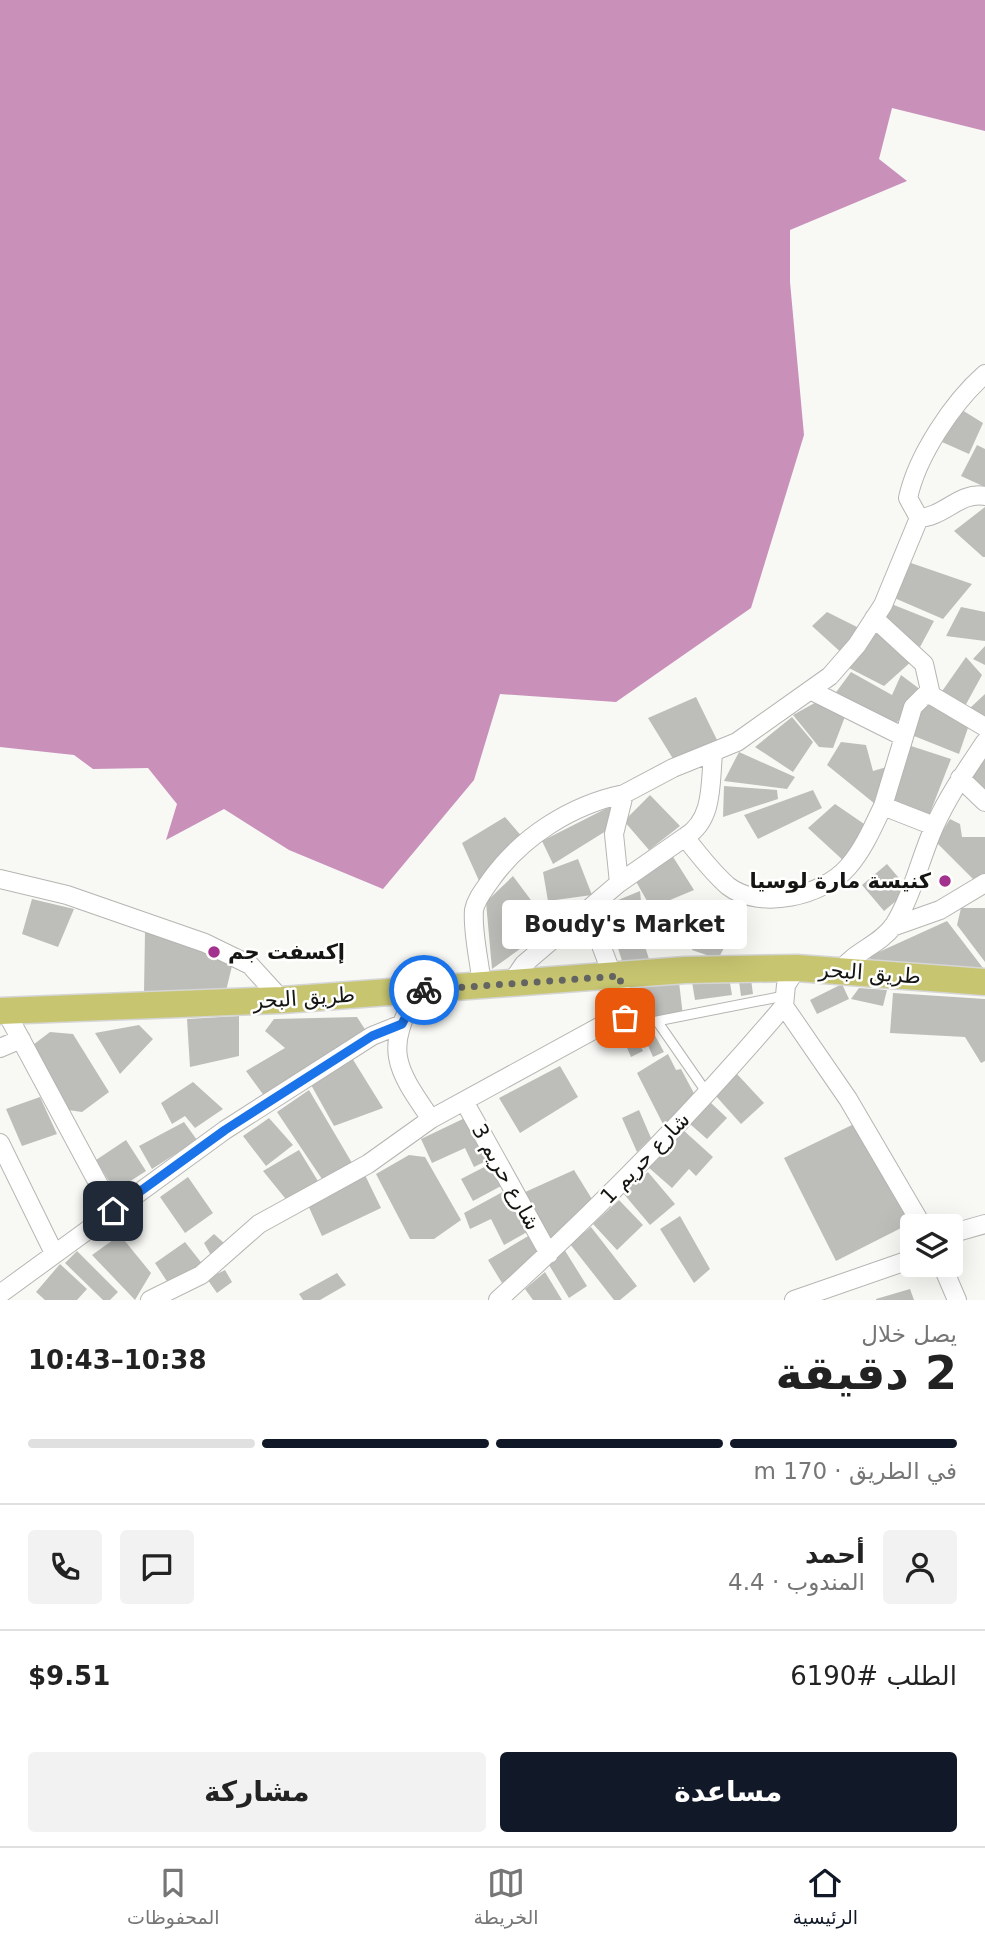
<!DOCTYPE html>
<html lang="ar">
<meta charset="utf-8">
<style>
:root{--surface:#fff;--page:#f2f2f2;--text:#222;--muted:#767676;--line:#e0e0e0;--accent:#111827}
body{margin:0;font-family:"DejaVu Sans","Noto Naskh Arabic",sans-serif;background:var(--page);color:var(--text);direction:rtl;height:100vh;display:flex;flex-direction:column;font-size:26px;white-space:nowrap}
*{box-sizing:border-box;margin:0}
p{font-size:23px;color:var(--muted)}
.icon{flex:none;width:38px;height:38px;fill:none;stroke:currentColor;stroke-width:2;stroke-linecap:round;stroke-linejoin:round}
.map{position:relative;height:1300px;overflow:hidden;direction:ltr}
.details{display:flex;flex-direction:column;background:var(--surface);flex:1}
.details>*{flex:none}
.controls{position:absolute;left:900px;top:1214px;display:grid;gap:14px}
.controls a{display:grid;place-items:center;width:63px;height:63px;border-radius:7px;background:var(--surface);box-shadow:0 7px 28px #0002;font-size:35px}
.pin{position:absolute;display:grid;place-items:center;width:60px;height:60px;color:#fff;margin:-30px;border-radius:14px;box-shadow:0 4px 10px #0006}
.courier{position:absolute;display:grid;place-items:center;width:70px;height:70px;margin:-35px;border:5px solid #1a73e8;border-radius:50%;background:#fff;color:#222;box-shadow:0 2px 9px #0007}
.bubble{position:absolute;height:49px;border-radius:7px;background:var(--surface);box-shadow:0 7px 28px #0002;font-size:23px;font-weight:800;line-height:49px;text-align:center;direction:rtl}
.head em{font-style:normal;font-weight:800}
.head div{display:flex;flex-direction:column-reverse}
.head{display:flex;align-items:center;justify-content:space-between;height:119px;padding:0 28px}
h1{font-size:46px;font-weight:800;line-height:52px}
.bar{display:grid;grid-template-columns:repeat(4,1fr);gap:10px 7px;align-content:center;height:84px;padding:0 28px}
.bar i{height:9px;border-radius:5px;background:var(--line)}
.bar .selected{background:var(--accent)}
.bar p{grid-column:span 4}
.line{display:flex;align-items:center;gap:18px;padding:0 28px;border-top:2px solid var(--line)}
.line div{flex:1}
.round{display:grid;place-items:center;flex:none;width:74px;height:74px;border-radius:7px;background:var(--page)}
.cta{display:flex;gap:14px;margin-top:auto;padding:14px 28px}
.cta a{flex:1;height:80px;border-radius:7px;background:var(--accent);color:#fff;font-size:28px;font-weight:800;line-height:80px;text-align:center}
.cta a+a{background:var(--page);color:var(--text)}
.menu{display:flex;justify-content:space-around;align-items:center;height:98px;border-top:2px solid var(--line);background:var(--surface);font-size:19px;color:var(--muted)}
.menu a{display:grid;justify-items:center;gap:4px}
.menu .selected{color:var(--accent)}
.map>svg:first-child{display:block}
</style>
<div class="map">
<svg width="985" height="1300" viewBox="0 0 985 1300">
<rect width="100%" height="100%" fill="#f8f8f5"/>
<path fill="#c990ba" d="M 0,0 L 985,0 L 985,131 L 892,108 L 879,159 L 907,181 L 790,230 L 790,282 L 804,435 L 751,608 L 616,702 L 500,694 L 474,780 L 383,889 L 289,850 L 224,809 L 166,840 L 177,804 L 148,768 L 93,769 L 74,755 L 0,747 Z"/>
<path fill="#bdbdba" d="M 962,410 L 983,423 L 969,454 L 942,442 Z
M 977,445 L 985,449 L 985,487 L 961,476 Z
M 985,507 L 985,557 L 983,557 L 954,531 Z
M 911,563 L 972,584 L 943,619 L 892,597 Z
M 889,603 L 934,621 L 920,647 L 885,619 Z
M 961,607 L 985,612 L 985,641 L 946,636 Z
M 827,612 L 861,629 L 845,656 L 812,626 Z
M 879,630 L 913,660 L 884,686 L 847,667 Z
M 985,646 L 985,665 L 973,659 Z
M 966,657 L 982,675 L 964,708 L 938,697 Z
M 851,672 L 892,695 L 901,675 L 921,690 L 895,725 L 834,695 Z
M 985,694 L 985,720 L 970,708 Z
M 696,697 L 718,742 L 675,762 L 648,718 Z
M 820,700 L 846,714 L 833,748 L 819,747 L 793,715 Z
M 922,700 L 970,722 L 959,754 L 909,734 Z
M 792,717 L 813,742 L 793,772 L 755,747 Z
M 841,742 L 866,745 L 873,771 L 890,766 L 880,808 L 827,765 Z
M 908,745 L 951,759 L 928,818 L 889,804 Z
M 985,749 L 985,795 L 968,775 Z
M 739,752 L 795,777 L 787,789 L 724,781 Z
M 724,786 L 777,790 L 778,799 L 723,817 Z
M 813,790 L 822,808 L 758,839 L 744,815 Z
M 650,795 L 680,826 L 649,850 L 624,821 Z
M 615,804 L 606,831 L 553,864 L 542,841 Z
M 835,804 L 870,828 L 846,863 L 808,828 Z
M 505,817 L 524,839 L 480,883 L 462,843 Z
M 950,819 L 960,824 L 962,837 L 985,837 L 985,877 L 977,883 L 936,842 Z
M 670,852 L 694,890 L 651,908 L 634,878 Z
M 578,859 L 592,895 L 548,901 L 543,872 Z
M 887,864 L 909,890 L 884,911 L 862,885 Z
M 513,876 L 551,927 L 492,969 L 486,902 Z
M 640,891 L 643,921 L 615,933 L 606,905 Z
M 32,899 L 74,909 L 58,947 L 22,934 Z
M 961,908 L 985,908 L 985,962 L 957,925 Z
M 702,912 L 737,924 L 718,959 L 692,950 Z
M 947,921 L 983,968 L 871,962 L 870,956 Z
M 639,928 L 649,959 L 624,967 L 614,936 Z
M 145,931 L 214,952 L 232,966 L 226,991 L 144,992 Z
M 729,977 L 732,995 L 695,1000 L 692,982 Z
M 751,979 L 753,994 L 741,996 L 739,981 Z
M 679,982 L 683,1016 L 641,1024 L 629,983 Z
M 842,984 L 849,999 L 817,1014 L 810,1000 Z
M 859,988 L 887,990 L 883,1006 L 851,999 Z
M 893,993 L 985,999 L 985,1061 L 981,1063 L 965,1037 L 890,1033 Z
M 239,1016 L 239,1056 L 190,1067 L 187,1019 Z
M 357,1017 L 368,1034 L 265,1097 L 246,1071 L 285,1048 L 265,1031 L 274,1019 Z
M 139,1025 L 153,1039 L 120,1074 L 95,1033 Z
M 633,1030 L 643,1051 L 631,1057 L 622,1036 Z
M 652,1030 L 664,1052 L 653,1057 L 643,1034 Z
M 50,1032 L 73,1034 L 109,1092 L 82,1112 L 61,1109 L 29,1048 Z
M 668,1054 L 676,1070 L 681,1069 L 697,1099 L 666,1130 L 637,1073 Z
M 352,1058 L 383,1108 L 334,1126 L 310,1083 Z
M 560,1066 L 578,1097 L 520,1133 L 499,1098 Z
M 737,1074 L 764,1103 L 741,1124 L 715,1095 Z
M 193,1082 L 223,1109 L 195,1128 L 185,1116 L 172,1124 L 161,1103 Z
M 309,1090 L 355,1168 L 324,1182 L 277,1112 Z
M 40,1097 L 57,1134 L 22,1146 L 6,1109 Z
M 710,1102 L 727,1118 L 707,1139 L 690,1124 Z
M 639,1110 L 651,1138 L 637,1152 L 622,1118 Z
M 469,1116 L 490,1159 L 474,1167 L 465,1148 L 432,1163 L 421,1139 Z
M 269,1118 L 293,1145 L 266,1166 L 243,1136 Z
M 184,1122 L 197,1140 L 152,1169 L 139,1146 Z
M 854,1124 L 911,1223 L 836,1261 L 784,1158 Z
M 682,1129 L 713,1157 L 696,1176 L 689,1169 L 672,1188 L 648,1167 Z
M 126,1140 L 146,1171 L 115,1191 L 96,1160 Z
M 299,1150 L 321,1186 L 289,1203 L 263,1171 Z
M 409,1155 L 425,1157 L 461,1220 L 434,1239 L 410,1239 L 376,1174 Z
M 492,1163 L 503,1185 L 473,1201 L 461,1179 Z
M 574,1170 L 595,1204 L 556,1248 L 523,1193 Z
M 648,1172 L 675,1204 L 650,1225 L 623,1193 Z
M 365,1175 L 381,1208 L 322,1236 L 307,1203 Z
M 188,1177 L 213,1213 L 185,1233 L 160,1197 Z
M 508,1189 L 529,1231 L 504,1245 L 491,1219 L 470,1229 L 464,1213 Z
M 619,1200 L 643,1225 L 617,1250 L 593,1224 Z
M 680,1216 L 710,1269 L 694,1283 L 660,1229 Z
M 591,1227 L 637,1286 L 620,1300 L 614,1300 L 570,1244 Z
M 214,1234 L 225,1244 L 212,1257 L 204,1243 Z
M 120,1235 L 151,1273 L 135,1300 L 92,1255 Z
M 530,1235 L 544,1258 L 502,1283 L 488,1260 Z
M 185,1242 L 204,1266 L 170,1286 L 155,1263 Z
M 564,1249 L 587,1286 L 569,1298 L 546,1260 Z
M 77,1251 L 118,1292 L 110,1300 L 103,1300 L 65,1263 Z
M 60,1264 L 87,1289 L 77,1300 L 45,1300 L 36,1292 Z
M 225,1270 L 232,1282 L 217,1293 L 207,1279 Z
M 545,1272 L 562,1300 L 533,1300 L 525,1289 Z
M 337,1273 L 346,1285 L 320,1300 L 303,1300 L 299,1294 Z
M 910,1289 L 914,1300 L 876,1300 L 876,1299 Z"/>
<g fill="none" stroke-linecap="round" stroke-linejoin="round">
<defs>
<path id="service" d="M 613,1016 L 641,1024 L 657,1021 L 707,1093
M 657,1021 L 784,996"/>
<path id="minor" d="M 919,518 L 908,498 C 917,456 953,402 985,374
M 919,518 C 944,517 960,491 985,496
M 874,618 L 924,664 L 931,695
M 810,690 L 904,737
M 960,778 L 985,802
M 934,826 L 883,806 L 913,707 L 924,696 L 931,695 L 985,727
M 685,837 C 714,820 710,783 713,754
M 0,879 L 67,895 L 205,943 L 250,965 L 282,1000
M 619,883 L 685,837 C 698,854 712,872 728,886 C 760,911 823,896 848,867 C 863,850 873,827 883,806
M 588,911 L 613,977
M 892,927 L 940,910 L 985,883
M 797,968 L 786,985 L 784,1006 L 848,1099 L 923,1227
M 841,970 C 855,951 880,945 894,925 C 913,894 920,858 935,825 C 948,796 967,769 985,742
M 511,983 L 524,964 L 619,883 L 614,834 L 624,794 L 673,768 L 737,742 L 830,676 L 857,645 L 883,605 L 919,518
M 482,986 C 480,963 472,932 474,910 C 476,899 484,890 490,881 C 521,837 571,805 624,794
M 419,990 C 383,1049 395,1067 431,1119 L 608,1022 L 622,1002 L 619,976
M 5,1010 L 113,1211
M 0,1048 L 21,1039
M 464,1101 L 549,1254
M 0,1143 L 54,1253
M 950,1234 L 985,1224
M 942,1265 L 957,1300
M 0,1294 L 225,1130 L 372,1036 L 402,1024
M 150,1300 L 201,1275 L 259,1224 L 368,1164 L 431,1119
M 498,1300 C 599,1208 695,1111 784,1006
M 794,1300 L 912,1259"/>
<path id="primary" d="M 0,1011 L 282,1000 L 685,970 L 797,968 L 985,982"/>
</defs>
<use href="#service" stroke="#b5b6b2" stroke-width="11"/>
<use href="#minor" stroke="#b5b6b2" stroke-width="20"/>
<use href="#primary" stroke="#d5d5d5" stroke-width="29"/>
<use href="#service" stroke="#fff" stroke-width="9"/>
<use href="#minor" stroke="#fff" stroke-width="18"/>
<use href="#primary" stroke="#c7c570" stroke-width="26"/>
</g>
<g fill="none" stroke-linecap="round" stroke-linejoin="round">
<path stroke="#646463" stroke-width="7" stroke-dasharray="0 12.6" d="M 424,990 L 620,976 L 622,998 L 613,1016 L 625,1018"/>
<path stroke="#1a73e8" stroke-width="9" d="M 113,1211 L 225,1130 L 372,1036 L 402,1024 L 419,990 L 424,990"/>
</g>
<g fill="#a3328e" stroke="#fffffe" stroke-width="2.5">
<circle cx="945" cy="881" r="7"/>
<circle cx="214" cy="952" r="7"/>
</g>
<g text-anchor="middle" stroke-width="5" stroke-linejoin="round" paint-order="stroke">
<g font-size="21" font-weight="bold" fill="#151514" stroke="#fffffe" text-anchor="end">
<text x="931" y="888">كنيسة مارة لوسيا</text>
<text x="228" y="959" text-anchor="start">إكسفت جم</text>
</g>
<g font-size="21" fill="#151514" stroke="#fffffe">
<text transform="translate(870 973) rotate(4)" y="7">طريق البحر</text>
<text transform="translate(304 998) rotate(-4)" y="7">طريق البحر</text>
<text transform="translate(645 1158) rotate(-46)" y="7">شارع حريم 1</text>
<text transform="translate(506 1177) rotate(61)" y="7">شارع حريم 3</text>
</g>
</g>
</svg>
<div class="controls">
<a><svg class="icon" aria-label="layers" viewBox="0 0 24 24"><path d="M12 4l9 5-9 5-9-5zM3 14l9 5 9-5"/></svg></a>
</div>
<div class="pin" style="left:625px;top:1018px;background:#ea580c"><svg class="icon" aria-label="bag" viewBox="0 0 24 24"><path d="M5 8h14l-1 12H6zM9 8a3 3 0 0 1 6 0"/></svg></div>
<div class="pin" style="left:113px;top:1211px;background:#1f2937"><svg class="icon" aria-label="home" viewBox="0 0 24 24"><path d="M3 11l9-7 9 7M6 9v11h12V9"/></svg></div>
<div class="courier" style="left:424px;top:990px"><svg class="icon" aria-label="bike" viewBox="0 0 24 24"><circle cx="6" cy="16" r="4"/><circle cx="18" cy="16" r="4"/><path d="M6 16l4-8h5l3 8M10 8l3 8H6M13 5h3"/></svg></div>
<div class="bubble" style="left:502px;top:900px;width:245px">Boudy's Market</div>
</div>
<section class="details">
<div class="head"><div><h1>2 دقيقة</h1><p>يصل خلال</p></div><em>10:38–10:43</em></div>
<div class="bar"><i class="selected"></i><i class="selected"></i><i class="selected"></i><i></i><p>في الطريق · 170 m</p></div>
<div class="line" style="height:126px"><a class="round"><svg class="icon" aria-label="person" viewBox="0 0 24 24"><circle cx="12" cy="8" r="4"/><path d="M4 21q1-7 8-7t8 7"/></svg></a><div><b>أحمد</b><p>المندوب · 4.4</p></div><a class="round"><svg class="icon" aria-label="chat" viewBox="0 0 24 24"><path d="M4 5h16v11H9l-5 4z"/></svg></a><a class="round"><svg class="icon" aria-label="phone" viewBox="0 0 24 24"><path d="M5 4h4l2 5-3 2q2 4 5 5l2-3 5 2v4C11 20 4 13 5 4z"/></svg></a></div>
<div class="line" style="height:91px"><div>الطلب #6190</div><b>$9.51</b></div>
<div class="cta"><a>مساعدة</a><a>مشاركة</a></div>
</section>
<nav class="menu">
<a class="selected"><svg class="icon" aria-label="home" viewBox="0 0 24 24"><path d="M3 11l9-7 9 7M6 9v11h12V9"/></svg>الرئيسية</a>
<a><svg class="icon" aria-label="map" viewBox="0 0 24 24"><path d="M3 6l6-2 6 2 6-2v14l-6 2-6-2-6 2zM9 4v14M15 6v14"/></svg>الخريطة</a>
<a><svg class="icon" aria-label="saved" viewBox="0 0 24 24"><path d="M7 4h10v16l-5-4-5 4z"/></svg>المحفوظات</a>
</nav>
